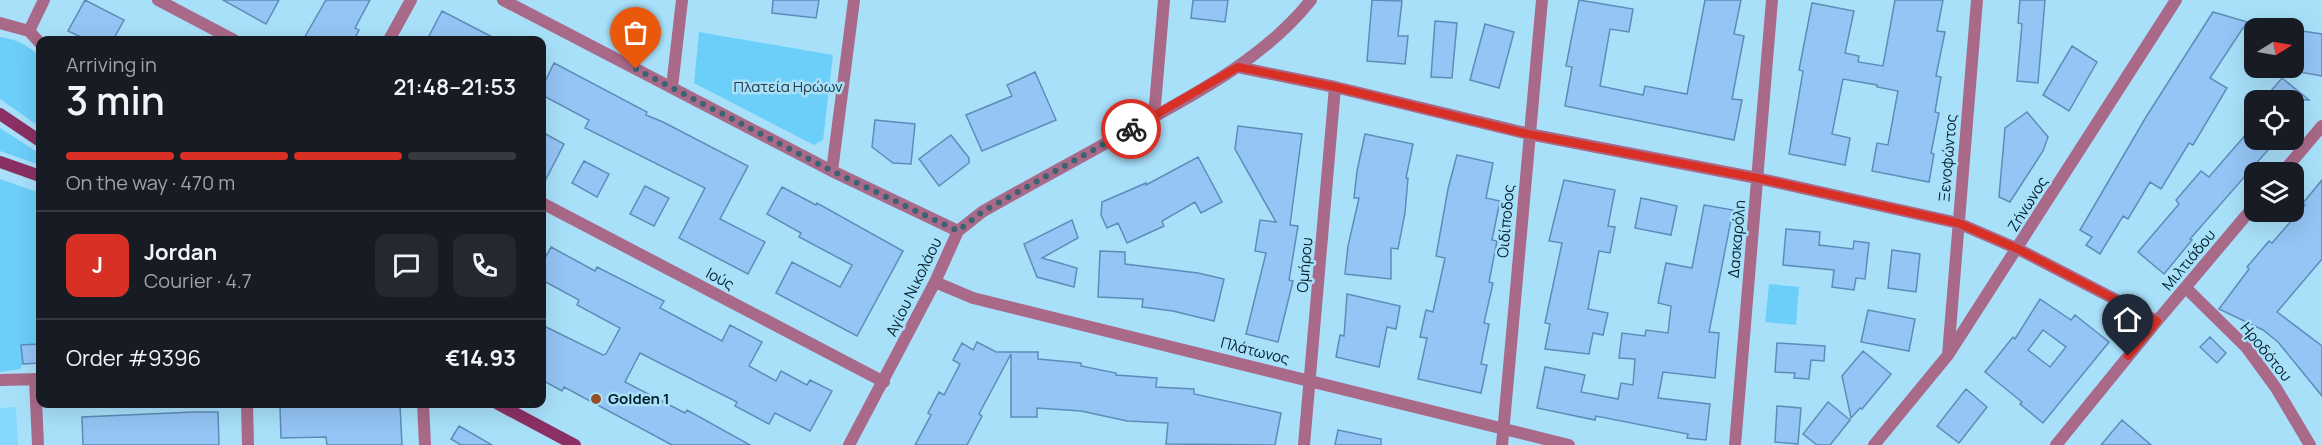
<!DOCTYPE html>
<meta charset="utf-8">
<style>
:root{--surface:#171b24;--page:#242831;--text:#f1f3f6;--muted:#9ea1a6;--line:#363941;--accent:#d93025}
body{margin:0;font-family:Manrope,sans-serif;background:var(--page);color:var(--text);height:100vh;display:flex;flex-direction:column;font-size:22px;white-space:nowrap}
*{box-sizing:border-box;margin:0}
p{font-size:20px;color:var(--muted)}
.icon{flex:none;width:33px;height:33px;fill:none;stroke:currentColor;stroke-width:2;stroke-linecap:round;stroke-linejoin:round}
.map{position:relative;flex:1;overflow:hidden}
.sheet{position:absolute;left:36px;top:36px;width:510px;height:372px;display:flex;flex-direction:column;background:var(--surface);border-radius:12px;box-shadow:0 6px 24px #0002}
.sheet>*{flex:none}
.needle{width:39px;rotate:79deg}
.fabs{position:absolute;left:2244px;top:18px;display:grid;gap:12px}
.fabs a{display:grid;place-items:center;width:60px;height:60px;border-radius:12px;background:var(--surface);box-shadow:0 6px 24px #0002;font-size:30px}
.pin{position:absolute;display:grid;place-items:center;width:51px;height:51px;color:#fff;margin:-62px -26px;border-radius:50% 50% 50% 0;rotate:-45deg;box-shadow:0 0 6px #0007}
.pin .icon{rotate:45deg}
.courier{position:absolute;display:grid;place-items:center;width:60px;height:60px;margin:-30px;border:4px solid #d93025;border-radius:50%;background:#fff;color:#222;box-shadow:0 2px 8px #0007}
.summary em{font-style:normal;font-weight:600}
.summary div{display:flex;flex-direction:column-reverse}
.summary{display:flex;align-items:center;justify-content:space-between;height:102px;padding:0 30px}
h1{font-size:39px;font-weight:600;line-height:45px}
.bar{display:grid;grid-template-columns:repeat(4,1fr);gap:9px 6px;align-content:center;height:72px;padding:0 30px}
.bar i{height:8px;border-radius:4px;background:var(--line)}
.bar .active{background:var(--accent)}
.bar p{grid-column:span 4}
.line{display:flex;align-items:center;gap:15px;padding:0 30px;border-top:2px solid var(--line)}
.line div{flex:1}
.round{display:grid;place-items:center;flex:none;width:63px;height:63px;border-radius:12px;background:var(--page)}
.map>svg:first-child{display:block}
</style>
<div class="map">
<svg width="2322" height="445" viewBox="0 0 2322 445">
<rect width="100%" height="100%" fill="#a8e0fa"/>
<path fill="#85d7fb" d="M 16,407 L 18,445 L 0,445 L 0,408 Z"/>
<path fill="#6ccffa" d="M 699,32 L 833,55 L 823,140 L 814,145 L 694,83 Z
M 0,37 C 17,39 29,46 40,57 L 40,127 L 0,99 Z
M 0,128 L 40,154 L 40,165 L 0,151 Z
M 0,179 L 40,193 L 40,363 L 23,364 L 20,369 L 0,372 Z
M 1769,284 L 1799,287 L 1796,325 L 1765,322 Z"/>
<path fill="#95c5f5" stroke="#5e8cb9" stroke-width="1.5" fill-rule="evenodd" d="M 85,0 L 124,20 L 113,40 L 87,40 L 68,31 Z
M 223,0 L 279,0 L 266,24 Z
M 326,0 L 370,0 L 355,28 L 359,30 L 354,40 L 303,40 Z
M 773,0 L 819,0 L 816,18 L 772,13 Z
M 1193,0 L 1228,0 L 1225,22 L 1191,18 Z
M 1372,0 L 1402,1 L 1398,36 L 1408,36 L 1405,64 L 1367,61 Z
M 1579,0 L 1633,9 L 1629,32 L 1610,29 L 1600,86 L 1643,95 L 1645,86 L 1687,94 L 1705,0 L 1741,0 L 1734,34 L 1744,36 L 1732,99 L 1742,100 L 1734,140 L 1565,106 L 1572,67 L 1566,66 Z
M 1895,0 L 1943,0 L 1937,31 L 1945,32 L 1936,76 L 1941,77 L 1935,112 L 1939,113 L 1931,153 L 1934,154 L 1929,182 L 1872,171 L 1877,143 L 1888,145 L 1898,91 L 1877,87 L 1877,85 L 1843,79 L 1832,134 L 1850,138 L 1845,165 L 1789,154 L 1803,71 L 1799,70 L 1812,3 L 1854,11 L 1845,53 L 1859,56 L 1858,62 L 1883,66 Z
M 2020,0 L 2045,0 L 2038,83 L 2017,81 L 2022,24 L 2018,23 Z
M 442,11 L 498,40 L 427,40 Z
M 2213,12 L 2247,22 L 2210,78 L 2227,88 L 2193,145 L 2189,143 L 2161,189 L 2150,182 L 2128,219 L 2123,216 L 2100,254 L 2086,245 L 2092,237 L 2080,230 L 2146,117 Z
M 1435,21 L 1457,23 L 1452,78 L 1431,77 Z
M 1485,24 L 1514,32 L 1499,88 L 1470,80 Z
M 2302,31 L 2322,34 L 2322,76 L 2294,71 Z
M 2072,46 L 2097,62 L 2069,111 L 2043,95 Z
M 554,63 L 647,112 L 646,115 L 663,122 L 748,166 L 720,219 L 765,242 L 748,274 L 679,238 L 705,188 L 585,128 L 589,120 L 542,95 L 542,88 Z
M 1035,72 L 1056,120 L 982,151 L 966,115 L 1012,96 L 1007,85 Z
M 2282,78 L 2309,100 L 2263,100 Z
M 2027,112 L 2048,137 L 2043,151 L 2010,202 L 1999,197 L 2005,128 Z
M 875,120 L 915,124 L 911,164 L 893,163 L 872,147 Z
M 2254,125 L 2254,140 L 2268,150 L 2190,239 L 2192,240 L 2164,274 L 2138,252 L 2179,204 L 2176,200 L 2201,171 L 2209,177 Z
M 1238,126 L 1302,134 L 1290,225 L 1298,226 L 1289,280 L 1293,281 L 1278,342 L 1246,334 L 1266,253 L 1255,251 L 1260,220 L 1276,222 L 1235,149 Z
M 542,132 L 564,144 L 542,187 Z
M 1365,134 L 1413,144 L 1406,178 L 1408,178 L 1405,213 L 1398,249 L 1391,248 L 1391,279 L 1345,274 L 1348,246 L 1359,198 L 1354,198 L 1357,171 Z
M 951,135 L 969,158 L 969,163 L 939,186 L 919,159 Z
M 1457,155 L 1493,163 L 1486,198 L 1500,201 L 1492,240 L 1497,241 L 1489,282 L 1493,283 L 1484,323 L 1489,324 L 1481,364 L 1487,365 L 1481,393 L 1418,379 L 1427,338 L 1420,337 L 1426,310 L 1433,312 L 1445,258 L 1436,256 L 1448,189 Z
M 1198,157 L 1222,202 L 1201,213 L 1195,202 L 1162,221 L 1164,226 L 1127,243 L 1118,223 L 1107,228 L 1101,215 L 1102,202 L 1146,183 L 1146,185 Z
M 584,161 L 609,174 L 597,197 L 572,183 Z
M 1564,180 L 1615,190 L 1608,226 L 1615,227 L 1610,253 L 1599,251 L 1588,309 L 1608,313 L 1603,335 L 1593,333 L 1589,354 L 1545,349 L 1550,324 L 1545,323 L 1562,243 L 1549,241 Z
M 2322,180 L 2322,259 L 2277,312 L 2322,346 L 2322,396 L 2278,342 L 2263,330 L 2219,309 L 2249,269 L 2247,267 L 2269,241 L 2272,243 L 2305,205 L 2303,203 Z
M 645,186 L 669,198 L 654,226 L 630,214 Z
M 782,187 L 816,205 L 817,203 L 903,251 L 857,336 L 776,293 L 792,262 L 840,287 L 852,265 L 799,237 L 801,233 L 767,214 Z
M 1641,198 L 1677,206 L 1671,235 L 1635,228 Z
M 1704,205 L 1733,210 L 1709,332 L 1719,333 L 1715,378 L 1663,372 L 1658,398 L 1710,404 L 1706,440 L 1687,438 L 1688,434 L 1596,416 L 1595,420 L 1537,408 L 1545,367 L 1585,375 L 1581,392 L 1618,399 L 1621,383 L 1633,385 L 1635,359 L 1619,358 L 1622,333 L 1645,336 L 1646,330 L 1668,333 L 1671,306 L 1658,303 L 1666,263 L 1692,268 Z
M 1072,220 L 1078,238 L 1042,258 L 1077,268 L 1074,287 L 1037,277 L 1024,244 Z
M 1786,229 L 1820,232 L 1819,245 L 1853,249 L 1854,241 L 1869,243 L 1865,279 L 1856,278 L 1854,290 L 1832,287 L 1834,270 L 1783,265 Z
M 551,247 L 595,271 L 597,267 L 664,301 L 660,308 L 722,341 L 730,325 L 762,342 L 749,366 L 776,381 L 781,371 L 807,385 L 810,380 L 832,391 L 810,431 L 775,413 L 769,424 L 735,406 L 737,402 L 640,353 L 625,382 L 685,413 L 687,410 L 750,445 L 672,445 L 564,387 L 562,391 L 542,380 L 542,325 L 603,355 L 606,354 L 620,328 L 577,305 L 579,300 L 542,280 L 542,264 Z
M 1892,250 L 1920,254 L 1916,292 L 1888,288 Z
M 1100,251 L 1125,252 L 1125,264 L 1198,273 L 1224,279 L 1214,321 L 1173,311 L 1142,307 L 1143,299 L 1098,297 Z
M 1347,294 L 1400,306 L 1396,329 L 1387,327 L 1379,367 L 1336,357 L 1340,335 L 1344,336 Z
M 2040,299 L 2071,320 L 2075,315 L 2109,342 L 2043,423 L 2020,404 L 2022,402 L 1985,372 L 2013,337 L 2015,339 ZM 2043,330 L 2066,347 L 2050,367 L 2028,350 Z
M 1868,310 L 1915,319 L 1909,351 L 1861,342 Z
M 2210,337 L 2226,353 L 2217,363 L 2200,347 Z
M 977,342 L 996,352 L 1038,352 L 1038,359 L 1081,363 L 1081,366 L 1116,373 L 1116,375 L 1157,378 L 1156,387 L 1194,389 L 1194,394 L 1281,413 L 1275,445 L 1166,444 L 1168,423 L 1127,421 L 1081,411 L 1037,408 L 1037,417 L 1011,417 L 1011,354 L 979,414 L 982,416 L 967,445 L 915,445 L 931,415 L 928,413 L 939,392 L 944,395 L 960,364 L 953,360 L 962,343 L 973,350 Z
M 1777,343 L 1825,346 L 1824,361 L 1811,360 L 1809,379 L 1794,378 L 1795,373 L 1775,372 Z
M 40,344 L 40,363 L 23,364 L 21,345 Z
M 1863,351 L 1891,374 L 1862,409 L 1860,408 L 1851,418 L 1842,376 Z
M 1966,389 L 1987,407 L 1959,443 L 1937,426 Z
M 1828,402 L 1850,420 L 1830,445 L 1817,445 L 1803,434 Z
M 400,405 L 402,445 L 327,445 L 326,437 L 281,438 L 280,407 Z
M 1777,406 L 1801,408 L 1798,444 L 1775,442 Z
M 194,412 L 218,412 L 219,445 L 83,445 L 82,417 Z
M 2122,420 L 2151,445 L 2101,445 Z
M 459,426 L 492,445 L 461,445 L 451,439 Z
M 1338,430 L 1381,439 L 1381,445 L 1335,445 Z"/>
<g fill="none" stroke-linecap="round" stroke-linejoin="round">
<path stroke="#a96989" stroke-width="12" d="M 158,0 L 234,40
M 503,0 L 832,171 L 958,231
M 0,23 L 29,31 L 40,43
M 29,31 L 44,0
M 1238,67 L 1335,87 L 1529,134 L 1757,178 L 1958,223 L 2018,249 L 2157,321
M 672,87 L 682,0
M 1154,117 L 1164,0
M 832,171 L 854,0
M 2283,172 L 2322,126
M 542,203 L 884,382
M 935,282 L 973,298 L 1569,445
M 2186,288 L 2246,347 L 2276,388 L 2310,445
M 1948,355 L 1977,0
M 35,379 L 38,445
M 0,380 L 40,379
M 247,404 L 248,445
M 423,404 L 425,445
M 1304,445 L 1335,87
M 1502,445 L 1542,0
M 1735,445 L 1772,0
M 1874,445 L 1948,355 L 2176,0
M 2056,445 L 2157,321 L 2254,206"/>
<path stroke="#a96989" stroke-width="12" d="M 389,40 L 411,0
M 849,445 L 935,282 L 958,231 L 982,212 C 1031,184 1081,157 1130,130 C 1195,94 1264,59 1311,0"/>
<path stroke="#8b3064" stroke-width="12" d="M 0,114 L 40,141
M 0,162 L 40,176
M 498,404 L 575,445"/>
</g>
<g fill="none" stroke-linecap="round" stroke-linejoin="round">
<path stroke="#3b6373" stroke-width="6" stroke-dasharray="0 10.8" d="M 636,69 L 832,171 L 958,231 L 982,212 L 1131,129"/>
<path stroke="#d93025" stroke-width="8" d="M 1131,129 L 1238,67 L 1335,87 L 1528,134 L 1757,178 L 1958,223 L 2018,249 L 2157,321 L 2128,356"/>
</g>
<circle fill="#954f27" stroke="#a8e0fa" stroke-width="2" cx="596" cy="399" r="6"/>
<g text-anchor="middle" stroke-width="5" stroke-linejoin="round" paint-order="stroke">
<g font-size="15" fill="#233a44" stroke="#a8e0fa">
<text x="788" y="92">Πλατεία Ηρώων</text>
</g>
<g font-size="15" fill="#011f2b" stroke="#a8e0fa">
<text transform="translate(1948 158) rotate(-85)" y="5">Ξενοφώντος</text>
<text transform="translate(2028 204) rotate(-58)" y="5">Ζήνωνος</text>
<text transform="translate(1506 221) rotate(-85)" y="5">Οιδίποδος</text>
<text transform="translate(1737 239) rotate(-85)" y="5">Δασκαρόλη</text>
<text transform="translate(2189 260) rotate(-50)" y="5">Μιλτιάδου</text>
<text transform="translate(1305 265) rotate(-85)" y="5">Ομήρου</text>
<text transform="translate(720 279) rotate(28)" y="5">Ιούς</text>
<text transform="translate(914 287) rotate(-64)" y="5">Αγίου Νικολάου</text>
<text transform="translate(1255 351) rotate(14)" y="5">Πλάτωνος</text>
<text transform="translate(2266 352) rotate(51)" y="5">Ηροδότου</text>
</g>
<g font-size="15" font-weight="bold" fill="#011f2b" stroke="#a8e0fa" text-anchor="start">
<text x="608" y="404">Golden 1</text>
</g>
</g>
</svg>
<div class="fabs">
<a><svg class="needle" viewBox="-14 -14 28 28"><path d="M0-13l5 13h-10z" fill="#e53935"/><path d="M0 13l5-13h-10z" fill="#9ea1a6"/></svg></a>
<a><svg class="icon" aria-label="locate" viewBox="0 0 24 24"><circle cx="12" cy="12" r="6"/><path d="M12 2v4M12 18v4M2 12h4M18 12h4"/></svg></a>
<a><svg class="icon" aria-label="layers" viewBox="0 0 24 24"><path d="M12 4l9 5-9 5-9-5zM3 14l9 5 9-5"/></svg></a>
</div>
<div class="pin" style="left:636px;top:69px;background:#ea580c"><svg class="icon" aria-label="bag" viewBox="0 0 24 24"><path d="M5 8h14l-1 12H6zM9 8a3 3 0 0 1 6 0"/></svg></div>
<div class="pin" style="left:2128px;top:356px;background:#1f2937"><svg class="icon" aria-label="home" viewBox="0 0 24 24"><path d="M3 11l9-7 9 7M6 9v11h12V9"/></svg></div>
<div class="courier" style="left:1131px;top:129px"><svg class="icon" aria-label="bike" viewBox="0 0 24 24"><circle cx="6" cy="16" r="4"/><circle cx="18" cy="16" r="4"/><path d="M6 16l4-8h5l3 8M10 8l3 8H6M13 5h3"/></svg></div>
<section class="sheet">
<div class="summary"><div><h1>3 min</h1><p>Arriving in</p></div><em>21:48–21:53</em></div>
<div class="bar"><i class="active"></i><i class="active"></i><i class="active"></i><i></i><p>On the way · 470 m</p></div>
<div class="line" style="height:108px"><b class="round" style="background:var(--accent);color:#fff">J</b><div><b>Jordan</b><p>Courier · 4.7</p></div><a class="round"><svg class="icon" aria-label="chat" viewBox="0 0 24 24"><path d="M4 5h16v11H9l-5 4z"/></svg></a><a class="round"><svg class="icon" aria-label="phone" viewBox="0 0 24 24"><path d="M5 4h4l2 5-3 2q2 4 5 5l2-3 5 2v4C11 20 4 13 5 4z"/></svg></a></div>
<div class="line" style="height:78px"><div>Order #9396</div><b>€14.93</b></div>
</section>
</div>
